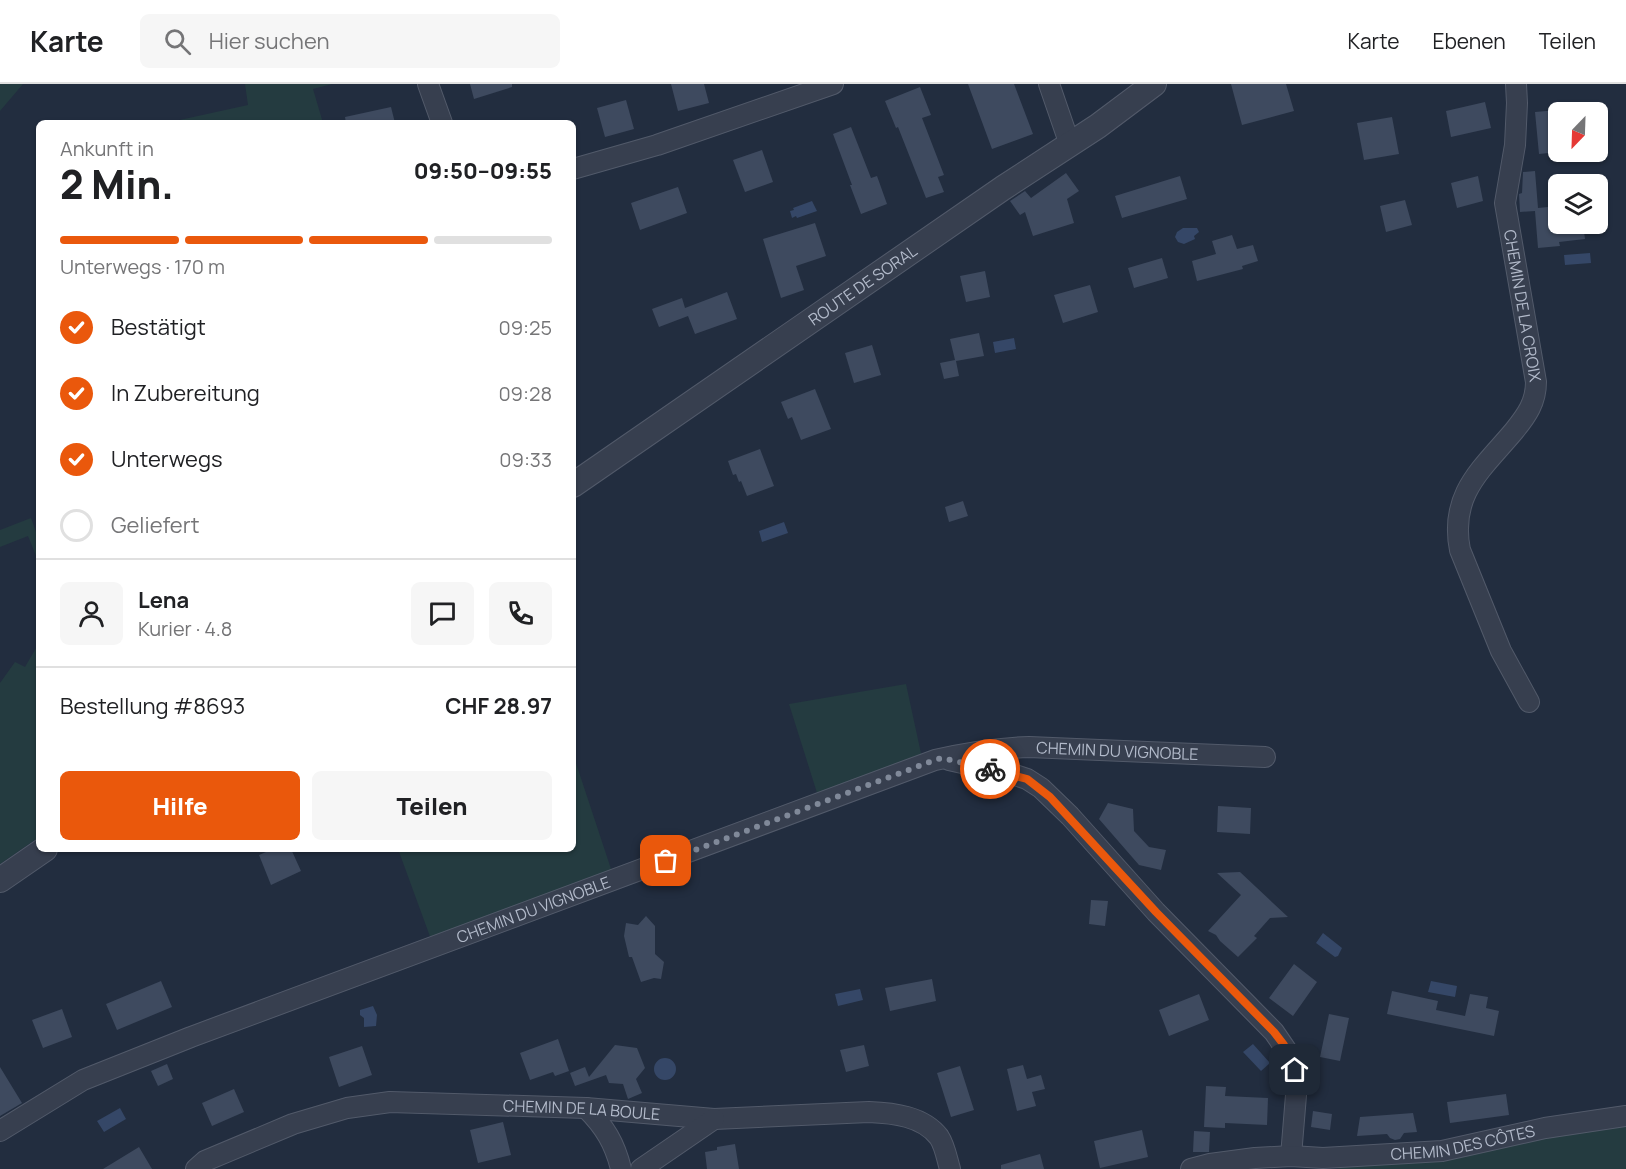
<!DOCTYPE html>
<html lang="de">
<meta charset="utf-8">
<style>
:root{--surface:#fff;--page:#f6f6f6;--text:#202124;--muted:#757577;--line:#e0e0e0;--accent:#ea580c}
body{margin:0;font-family:Manrope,sans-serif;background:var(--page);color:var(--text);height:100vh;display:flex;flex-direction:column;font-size:22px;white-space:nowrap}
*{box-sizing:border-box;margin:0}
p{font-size:20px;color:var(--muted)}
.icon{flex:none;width:33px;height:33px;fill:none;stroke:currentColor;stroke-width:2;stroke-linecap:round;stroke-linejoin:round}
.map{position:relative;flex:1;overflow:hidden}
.details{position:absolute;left:36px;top:36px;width:540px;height:732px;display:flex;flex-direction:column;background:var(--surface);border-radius:9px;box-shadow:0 2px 4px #0004}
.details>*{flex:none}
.needle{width:39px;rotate:203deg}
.fabs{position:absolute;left:1548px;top:18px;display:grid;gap:12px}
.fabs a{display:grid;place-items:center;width:60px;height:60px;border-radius:9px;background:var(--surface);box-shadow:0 2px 4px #0004;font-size:30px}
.pin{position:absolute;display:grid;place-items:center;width:51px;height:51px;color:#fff;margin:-26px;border-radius:12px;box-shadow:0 3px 9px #0006}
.courier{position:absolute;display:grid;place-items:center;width:60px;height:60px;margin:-30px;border:4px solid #ea580c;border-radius:50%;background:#fff;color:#222;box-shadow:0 2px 8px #0007}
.overview em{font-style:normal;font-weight:800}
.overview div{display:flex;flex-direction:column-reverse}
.overview{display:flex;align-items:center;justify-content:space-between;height:102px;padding:0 24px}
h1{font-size:39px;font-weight:800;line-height:45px}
.bar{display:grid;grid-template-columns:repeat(4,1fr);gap:9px 6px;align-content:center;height:72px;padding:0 24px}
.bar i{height:8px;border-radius:4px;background:var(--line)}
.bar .current{background:var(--accent)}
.bar p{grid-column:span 4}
.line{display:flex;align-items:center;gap:15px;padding:0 24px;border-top:2px solid var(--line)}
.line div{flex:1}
.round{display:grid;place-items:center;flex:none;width:63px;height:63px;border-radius:9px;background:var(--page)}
ol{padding:0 24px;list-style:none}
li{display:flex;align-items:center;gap:18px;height:66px}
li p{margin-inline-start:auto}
li .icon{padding:6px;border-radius:50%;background:var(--accent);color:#fff;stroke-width:4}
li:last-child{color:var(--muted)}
li i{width:33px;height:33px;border:3px solid var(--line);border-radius:50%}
.action{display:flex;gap:12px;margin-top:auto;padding:12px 24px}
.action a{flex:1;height:69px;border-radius:9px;background:var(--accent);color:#fff;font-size:24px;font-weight:800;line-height:69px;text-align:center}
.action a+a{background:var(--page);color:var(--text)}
header{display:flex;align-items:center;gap:36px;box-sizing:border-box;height:84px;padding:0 30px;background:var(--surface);border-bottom:2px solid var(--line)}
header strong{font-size:28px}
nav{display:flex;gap:33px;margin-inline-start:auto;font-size:21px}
.search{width:420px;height:54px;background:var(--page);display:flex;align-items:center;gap:15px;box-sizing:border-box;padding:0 21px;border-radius:9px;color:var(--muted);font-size:22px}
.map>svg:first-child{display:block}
</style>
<header>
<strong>Karte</strong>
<div class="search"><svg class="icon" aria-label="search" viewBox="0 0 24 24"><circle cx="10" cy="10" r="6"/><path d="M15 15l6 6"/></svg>Hier suchen</div>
<nav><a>Karte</a><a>Ebenen</a><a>Teilen</a></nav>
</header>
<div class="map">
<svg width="1626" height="1085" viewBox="0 0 1626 1085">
<rect width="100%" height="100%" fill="#222d3f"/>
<path fill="#243b40" d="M 0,0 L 23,0 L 0,27 Z
M 245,0 L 332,0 L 313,5 L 323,39 L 166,39 L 248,21 Z
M 31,434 L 39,456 L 39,479 L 28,452 L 0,463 L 0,446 Z
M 39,559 L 39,753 L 0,780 L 0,599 L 15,578 L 25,583 Z
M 906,600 L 922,674 L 818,712 L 789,620 Z
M 573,670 L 613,791 L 432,858 L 398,765 L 573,765 Z
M 1626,1039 L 1626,1085 L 1337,1085 L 1345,1082 Z"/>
<path fill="#354767" d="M 812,117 L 817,127 L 797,134 L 796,132 L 792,134 L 790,127 L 794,126 L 793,124 Z
M 1183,144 L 1197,144 L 1199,148 L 1194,152 L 1195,155 L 1184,160 L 1178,158 L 1175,153 L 1177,148 Z
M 1590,169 L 1591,179 L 1565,181 L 1564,171 Z
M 1014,254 L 1016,265 L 995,269 L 993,258 Z
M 784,438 L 788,449 L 762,458 L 759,447 Z
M 1323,849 L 1342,864 L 1338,872 L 1335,873 L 1316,859 Z
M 1431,897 L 1457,902 L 1455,913 L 1428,908 Z
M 860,905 L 863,916 L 838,922 L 835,910 Z
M 373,922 L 377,931 L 376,942 L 364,943 L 364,934 L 360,931 L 360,926 Z
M 1253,960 L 1270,979 L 1261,987 L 1243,968 Z
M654 985a11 11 0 1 1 22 0a11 11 0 1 1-22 0Z
M 120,1024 L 126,1035 L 104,1048 L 97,1037 Z"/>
<path fill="#3e4a5f" d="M 470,0 L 512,0 L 512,3 L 474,15 Z
M 671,0 L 704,0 L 709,19 L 678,27 Z
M 968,0 L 1014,0 L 1033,50 L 992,65 Z
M 1231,0 L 1286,0 L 1294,27 L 1242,41 Z
M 920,3 L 931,31 L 922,34 L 944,91 L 938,93 L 944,108 L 926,114 L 898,43 L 896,44 L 885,17 Z
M 626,16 L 634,45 L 605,53 L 597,24 Z
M 1485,18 L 1491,44 L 1451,53 L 1446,27 Z
M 391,23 L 395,39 L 346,39 L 345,33 Z
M 1558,26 L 1558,68 L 1539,70 L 1535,28 Z
M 1392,33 L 1399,70 L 1364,76 L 1357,39 Z
M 851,43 L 871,94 L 877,92 L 887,120 L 861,130 L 850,101 L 852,101 L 833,50 Z
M 762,66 L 773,98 L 745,108 L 733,76 Z
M 1535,87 L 1538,124 L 1558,122 L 1558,140 L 1583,140 L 1585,155 L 1559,158 L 1560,162 L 1538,164 L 1535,127 L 1520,128 L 1519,110 L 1522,109 L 1523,88 Z
M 1066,89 L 1079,107 L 1067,115 L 1074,139 L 1033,152 L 1025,128 L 1020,131 L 1010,117 L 1025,107 L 1031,114 Z
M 1180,92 L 1187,115 L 1122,134 L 1115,112 Z
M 1478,92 L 1483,117 L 1457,124 L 1451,99 Z
M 678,103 L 687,129 L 640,146 L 631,119 Z
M 1405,116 L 1412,141 L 1386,148 L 1380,122 Z
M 815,139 L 826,172 L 796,182 L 804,206 L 781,214 L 763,155 Z
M 1232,151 L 1237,165 L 1253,161 L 1258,177 L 1242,182 L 1243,185 L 1197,197 L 1192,177 L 1216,170 L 1212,157 Z
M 1162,174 L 1168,194 L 1134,204 L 1128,184 Z
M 985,187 L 990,213 L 966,218 L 960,192 Z
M 1090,201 L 1098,228 L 1063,239 L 1054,211 Z
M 727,208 L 737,235 L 695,250 L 688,232 L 659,243 L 652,225 L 682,214 L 685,224 Z
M 979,249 L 984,272 L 956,277 L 959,292 L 944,295 L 940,279 L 955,276 L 950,255 Z
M 872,261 L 881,291 L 854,299 L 845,269 Z
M 815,305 L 831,345 L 801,356 L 792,333 L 788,335 L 781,318 Z
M 760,365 L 774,402 L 747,412 L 741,397 L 739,398 L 736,390 L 733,391 L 728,377 Z
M 963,417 L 968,432 L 949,438 L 945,423 Z
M 1108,719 L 1133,725 L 1134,747 L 1149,763 L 1166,766 L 1161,786 L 1139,781 L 1099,735 Z
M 1218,722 L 1251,724 L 1250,750 L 1217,748 Z
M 273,765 L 291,765 L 301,787 L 271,801 L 259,771 Z
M 1240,788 L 1288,833 L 1270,834 L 1254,852 L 1257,854 L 1238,873 L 1220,857 L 1216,851 L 1208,847 L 1241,811 L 1217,789 Z
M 1091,816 L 1108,817 L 1105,842 L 1089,840 Z
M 646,832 L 655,842 L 655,870 L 664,878 L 661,895 L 654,894 L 641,898 L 632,873 L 629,873 L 624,852 L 626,839 L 638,841 Z
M 1294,880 L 1317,898 L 1293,932 L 1269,914 Z
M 932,895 L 936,917 L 890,927 L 885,904 Z
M 161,897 L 172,923 L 117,946 L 106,920 Z
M 1392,907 L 1438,917 L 1436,926 L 1465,932 L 1470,910 L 1488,913 L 1486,924 L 1499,927 L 1494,952 L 1387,930 Z
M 1199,910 L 1209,936 L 1169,952 L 1159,926 Z
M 62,925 L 72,953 L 43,964 L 32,936 Z
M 1329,930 L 1349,934 L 1340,977 L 1320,973 Z
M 558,955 L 569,987 L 555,992 L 553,988 L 530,996 L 520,969 Z
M 615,961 L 637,964 L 645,984 L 636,995 L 642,1009 L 628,1015 L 623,1000 L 609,999 L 606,991 L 575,1002 L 570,989 L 585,983 L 589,993 Z
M 864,961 L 869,982 L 846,988 L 840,966 Z
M 362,962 L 372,991 L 339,1003 L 329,973 Z
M 167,980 L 173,995 L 158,1002 L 151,987 Z
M 1023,981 L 1027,995 L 1041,991 L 1045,1005 L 1032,1008 L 1036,1022 L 1017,1027 L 1007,985 Z
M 960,982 L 974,1026 L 951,1033 L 937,989 Z
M 0,983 L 22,1019 L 0,1032 Z
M 1206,1002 L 1226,1003 L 1225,1012 L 1268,1014 L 1267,1041 L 1225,1039 L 1225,1044 L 1204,1043 Z
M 234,1005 L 244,1028 L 212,1042 L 202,1019 Z
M 1506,1010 L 1509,1031 L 1450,1039 L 1447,1018 Z
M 1313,1027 L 1332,1030 L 1330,1046 L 1311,1043 Z
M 1413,1029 L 1417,1048 L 1404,1049 L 1400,1055 L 1395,1056 L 1390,1054 L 1387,1050 L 1357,1052 L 1360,1033 Z
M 503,1038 L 511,1071 L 478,1079 L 470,1046 Z
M 1142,1046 L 1148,1073 L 1100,1084 L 1094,1057 Z
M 1194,1047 L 1210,1048 L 1209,1068 L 1193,1068 Z
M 735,1060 L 739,1085 L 707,1085 L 705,1068 L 717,1066 L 717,1063 Z
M 139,1063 L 152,1085 L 103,1085 Z
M 1040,1070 L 1044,1085 L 1001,1085 L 1001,1081 Z"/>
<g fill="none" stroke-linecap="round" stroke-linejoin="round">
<defs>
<g id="minor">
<path d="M 428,0 L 442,39"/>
<path d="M 1049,0 L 1070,61"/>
<path id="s1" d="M 1516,0 L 1517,19 L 1515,61 L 1505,119 L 1536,298 C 1536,318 1527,331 1514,347 C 1482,385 1449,410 1460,466 L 1501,567 L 1529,618"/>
<path d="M 573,85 L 657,61 L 833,0"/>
<path d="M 949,676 L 1015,691 L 1027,695 L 1041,704 L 1070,732 L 1156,828 L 1274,948 L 1291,973 L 1297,999 L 1291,1072"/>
<path d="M 586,1024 C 605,1043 615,1060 621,1085"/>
<path id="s2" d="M 0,1047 L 83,996 L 191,953 L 935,676 C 966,669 997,664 1029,663 L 1265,673"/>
<path id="s3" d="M 196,1085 L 205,1077 L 293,1040 L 347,1024 L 390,1018 L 586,1024 L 714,1035 L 869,1028 C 893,1029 923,1032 939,1053 C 945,1062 947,1075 950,1085"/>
<path d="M 641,1085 L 714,1035"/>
<path id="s4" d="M 1191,1085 L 1210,1080 L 1255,1074 L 1291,1072 L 1323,1074 L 1442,1067 L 1545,1044 L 1626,1032"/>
</g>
<g id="tertiary">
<path id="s5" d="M 573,401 L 1003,104 L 1098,42 L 1154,0"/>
<path d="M 0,796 L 45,765"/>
</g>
</defs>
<use href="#minor" stroke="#525a6a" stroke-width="22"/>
<use href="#tertiary" stroke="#525a6a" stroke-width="26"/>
<use href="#minor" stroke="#373f4f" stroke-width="20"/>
<use href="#tertiary" stroke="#373f4f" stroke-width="24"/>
</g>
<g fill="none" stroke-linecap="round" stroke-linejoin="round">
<path stroke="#808999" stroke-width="6" stroke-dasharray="0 10.8" d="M 666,777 L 935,676 L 942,674 L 990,685"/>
<path stroke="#ea580c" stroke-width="8" d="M 990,685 L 1027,695 L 1050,713 L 1156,828 L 1274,948 L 1284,961 L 1295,986"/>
</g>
<g text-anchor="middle" stroke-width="4.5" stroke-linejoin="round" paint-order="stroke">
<g font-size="16" fill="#b2baca" stroke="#1c2434">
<text dy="6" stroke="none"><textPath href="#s5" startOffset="352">ROUTE DE SORAL</textPath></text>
<text dy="6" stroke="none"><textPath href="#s1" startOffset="224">CHEMIN DE LA CROIX</textPath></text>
<text dy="6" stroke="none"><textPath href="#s2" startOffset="1191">CHEMIN DU VIGNOBLE</textPath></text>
<text dy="6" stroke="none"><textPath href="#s2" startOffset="579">CHEMIN DU VIGNOBLE</textPath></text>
<text dy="6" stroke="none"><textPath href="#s3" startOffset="399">CHEMIN DE LA BOULE</textPath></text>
<text dy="6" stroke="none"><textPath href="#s4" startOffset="274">CHEMIN DES CÔTES</textPath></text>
</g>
</g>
</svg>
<div class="fabs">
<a><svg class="needle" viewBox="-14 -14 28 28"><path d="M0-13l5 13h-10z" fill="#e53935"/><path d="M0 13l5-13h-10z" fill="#757577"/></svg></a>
<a><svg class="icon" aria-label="layers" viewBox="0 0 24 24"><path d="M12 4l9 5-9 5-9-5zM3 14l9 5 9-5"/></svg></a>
</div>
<div class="pin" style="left:666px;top:777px;background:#ea580c"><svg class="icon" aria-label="bag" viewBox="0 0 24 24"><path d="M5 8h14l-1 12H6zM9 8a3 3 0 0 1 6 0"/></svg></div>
<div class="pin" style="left:1295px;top:986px;background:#1f2937"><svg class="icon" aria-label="home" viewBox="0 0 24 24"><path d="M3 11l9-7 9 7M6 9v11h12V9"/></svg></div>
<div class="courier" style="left:990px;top:685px"><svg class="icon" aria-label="bike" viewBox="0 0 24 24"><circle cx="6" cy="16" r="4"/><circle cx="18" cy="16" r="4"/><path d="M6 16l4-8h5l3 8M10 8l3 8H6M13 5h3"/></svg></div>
<section class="details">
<div class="overview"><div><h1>2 Min.</h1><p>Ankunft in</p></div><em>09:50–09:55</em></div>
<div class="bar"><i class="current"></i><i class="current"></i><i class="current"></i><i></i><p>Unterwegs · 170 m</p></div>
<ol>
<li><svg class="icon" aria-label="check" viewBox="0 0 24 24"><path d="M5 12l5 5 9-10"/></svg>Bestätigt<p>09:25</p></li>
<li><svg class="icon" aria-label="check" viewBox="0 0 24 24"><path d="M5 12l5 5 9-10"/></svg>In Zubereitung<p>09:28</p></li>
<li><svg class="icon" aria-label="check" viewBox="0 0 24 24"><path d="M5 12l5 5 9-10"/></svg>Unterwegs<p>09:33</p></li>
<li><i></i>Geliefert</li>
</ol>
<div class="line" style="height:108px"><a class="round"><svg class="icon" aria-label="person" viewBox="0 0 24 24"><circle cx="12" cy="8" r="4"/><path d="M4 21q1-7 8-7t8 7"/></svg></a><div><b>Lena</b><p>Kurier · 4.8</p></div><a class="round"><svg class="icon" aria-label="chat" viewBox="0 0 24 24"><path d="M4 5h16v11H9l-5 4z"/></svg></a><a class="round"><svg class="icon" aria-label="phone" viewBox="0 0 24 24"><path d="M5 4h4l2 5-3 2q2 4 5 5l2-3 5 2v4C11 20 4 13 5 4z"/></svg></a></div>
<div class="line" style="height:78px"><div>Bestellung #8693</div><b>CHF 28.97</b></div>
<div class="action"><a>Hilfe</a><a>Teilen</a></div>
</section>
</div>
